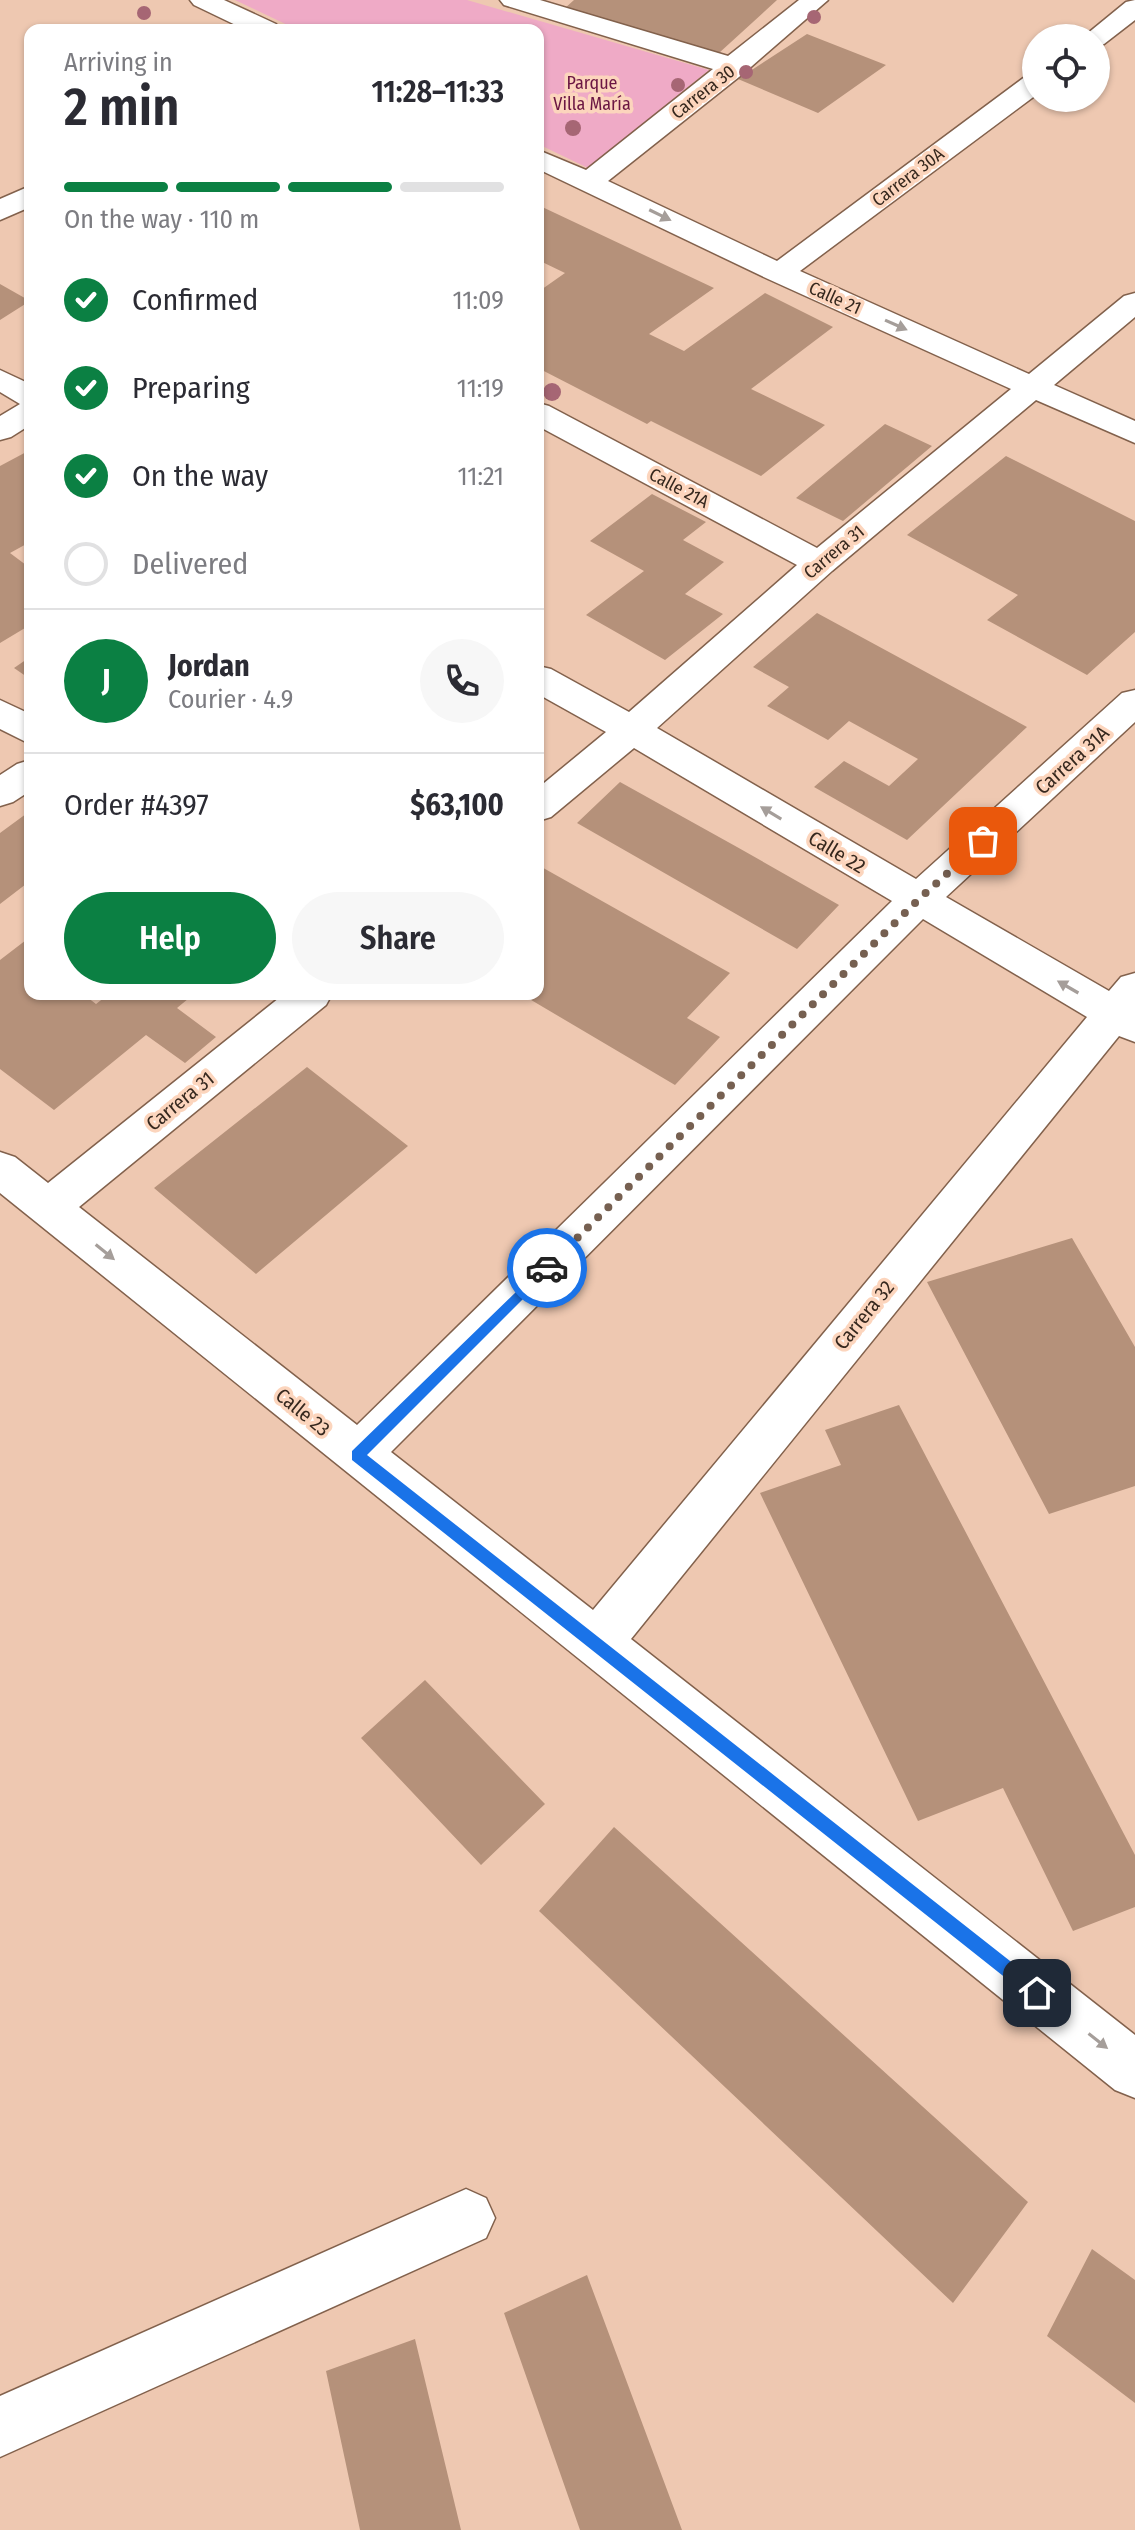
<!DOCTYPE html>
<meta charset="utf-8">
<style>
:root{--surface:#fff;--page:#f7f7f7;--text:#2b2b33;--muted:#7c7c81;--line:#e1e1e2;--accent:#0b8043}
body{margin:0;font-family:"Fira Sans Condensed",sans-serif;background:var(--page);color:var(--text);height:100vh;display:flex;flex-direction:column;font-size:30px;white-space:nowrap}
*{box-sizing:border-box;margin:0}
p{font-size:26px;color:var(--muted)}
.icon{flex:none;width:44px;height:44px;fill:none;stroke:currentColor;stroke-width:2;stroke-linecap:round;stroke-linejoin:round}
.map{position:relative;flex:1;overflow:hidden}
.details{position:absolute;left:24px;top:24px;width:520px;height:976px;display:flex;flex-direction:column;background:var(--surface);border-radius:16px;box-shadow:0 2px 6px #0004}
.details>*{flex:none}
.fabs{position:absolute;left:1022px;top:24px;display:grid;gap:16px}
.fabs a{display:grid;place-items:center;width:88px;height:88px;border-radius:50%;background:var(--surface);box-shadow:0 2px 6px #0004;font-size:40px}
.pin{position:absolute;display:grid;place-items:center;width:68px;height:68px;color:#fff;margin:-34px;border-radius:16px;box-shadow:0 4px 12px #0006}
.courier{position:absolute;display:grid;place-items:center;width:80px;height:80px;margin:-40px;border:6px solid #1a73e8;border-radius:50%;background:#fff;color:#222;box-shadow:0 2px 10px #0007}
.head em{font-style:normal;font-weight:600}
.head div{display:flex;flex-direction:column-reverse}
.head{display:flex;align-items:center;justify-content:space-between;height:136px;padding:0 40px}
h1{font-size:52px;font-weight:600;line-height:60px}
.bar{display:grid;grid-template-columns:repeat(4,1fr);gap:12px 8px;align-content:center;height:96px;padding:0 40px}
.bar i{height:10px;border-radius:6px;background:var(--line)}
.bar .selected{background:var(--accent)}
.bar p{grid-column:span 4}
.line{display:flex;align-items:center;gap:20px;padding:0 40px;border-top:2px solid var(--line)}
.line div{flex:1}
.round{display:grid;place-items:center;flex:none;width:84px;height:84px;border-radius:42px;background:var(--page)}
ol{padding:0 40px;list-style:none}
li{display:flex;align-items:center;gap:24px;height:88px}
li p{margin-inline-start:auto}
li .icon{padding:8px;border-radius:50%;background:var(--accent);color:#fff;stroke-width:4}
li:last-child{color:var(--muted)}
li i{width:44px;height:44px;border:4px solid var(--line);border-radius:50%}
.cta{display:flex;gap:16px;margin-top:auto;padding:16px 40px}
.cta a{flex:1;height:92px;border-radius:48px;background:var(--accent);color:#fff;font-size:32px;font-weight:600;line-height:92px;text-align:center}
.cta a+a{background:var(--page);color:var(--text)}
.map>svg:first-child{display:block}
</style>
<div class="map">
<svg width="1135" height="2530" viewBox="0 0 1135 2530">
<rect width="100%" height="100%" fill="#eec8b1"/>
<path fill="#efaac6" d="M 235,0 L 467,0 L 709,70 L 588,168 L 538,144 L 538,30 L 298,30 Z"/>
<path fill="#b5917a" d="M 574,0 L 777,0 L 719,53 L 564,9 Z
M 807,34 L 886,65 L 818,113 L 738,79 Z
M 538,205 L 714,288 L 649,334 L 684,351 L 765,293 L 833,327 L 751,389 L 825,425 L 761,476 L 651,421 L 647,424 L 538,368 L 538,292 L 565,273 L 538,260 Z
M 0,284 L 30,301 L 0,320 Z
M 885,424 L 932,446 L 843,521 L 796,498 Z
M 30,450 L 30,542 L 10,553 L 30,568 L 30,625 L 0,643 L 0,466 Z
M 1006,456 L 1135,521 L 1135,632 L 1087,675 L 987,620 L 1018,595 L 907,535 Z
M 652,494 L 706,522 L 683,540 L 724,562 L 685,594 L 723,614 L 665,660 L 586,615 L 644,571 L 590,541 Z
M 817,613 L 1027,727 L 907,840 L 814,787 L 844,761 L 889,786 L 918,759 L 849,721 L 828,740 L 767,706 L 789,687 L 753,667 Z
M 30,657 L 30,679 L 14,668 Z
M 620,782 L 737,847 L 839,905 L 797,949 L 577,823 Z
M 30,811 L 30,881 L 0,904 L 0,833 Z
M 538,865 L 730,973 L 687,1018 L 720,1037 L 675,1085 L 521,994 L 538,994 Z
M 30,937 L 30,994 L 83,994 L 96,1004 L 109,994 L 194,994 L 177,1008 L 216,1037 L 185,1063 L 146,1035 L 54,1110 L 0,1069 L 0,960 Z
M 307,1067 L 408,1146 L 256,1274 L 154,1188 Z
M 1072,1238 L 1135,1347 L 1135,1486 L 1049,1514 L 927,1282 Z
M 899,1405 L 1135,1855 L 1135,1907 L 1073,1931 L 1003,1788 L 918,1821 L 760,1493 L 841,1465 L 825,1430 Z
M 425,1680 L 545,1804 L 481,1865 L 361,1738 Z
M 614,1827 L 1028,2202 L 953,2303 L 539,1911 Z
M 1092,2249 L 1135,2280 L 1135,2403 L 1047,2336 Z
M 587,2275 L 682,2530 L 580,2530 L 504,2313 Z
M 415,2339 L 461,2530 L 360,2530 L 326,2371 Z"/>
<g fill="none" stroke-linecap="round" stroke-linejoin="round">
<defs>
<path id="street" d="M 190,0 L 224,0 L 276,24 L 280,30 L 246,30 L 194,5 Z
M 500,0 L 540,0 L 728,56 L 799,0 L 828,0 L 744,73 L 608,181 L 777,261 L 1026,76 L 1036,74 L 1036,95 L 800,271 L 1029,374 L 1124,296 L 1135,293 L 1135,317 L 1054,385 L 1135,421 L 1135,443 L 1036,400 L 832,571 L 657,728 L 916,879 L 1122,693 L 1135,690 L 1135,722 L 946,897 L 1109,991 L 1121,977 L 1135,973 L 1135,1042 L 1119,1036 L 631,1639 L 1135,2035 L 1135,2098 L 1115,2090 L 0,1193 L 0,1152 L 15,1157 L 48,1183 L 284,994 L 332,994 L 326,1005 L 79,1207 L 357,1425 L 892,901 L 634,748 L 551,817 L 538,821 L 538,788 L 606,732 L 538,694 L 538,666 L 551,669 L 629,712 L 797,565 L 538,426 L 538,403 L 549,406 L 817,548 L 1011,389 L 768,279 L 538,169 L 538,150 L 586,170 L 713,69 L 504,5 ZM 923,919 L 1087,1017 L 593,1610 L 391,1452 Z
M 1135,0 L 1135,20 L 1104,44 L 1096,46 L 1096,38 L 1082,38 L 1126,2 Z
M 30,186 L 30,207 L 0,220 L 0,199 Z
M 0,370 L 30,384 L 30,425 L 11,437 L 0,440 L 0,416 L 20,404 L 0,392 Z
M 0,700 L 30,714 L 30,744 L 0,729 Z
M 30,760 L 30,791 L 13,802 L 0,806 L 0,775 L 17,764 Z
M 466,2189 L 486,2198 L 495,2218 L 486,2238 L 0,2457 L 0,2396 Z"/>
</defs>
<use href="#street" stroke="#82614c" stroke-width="3"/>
<use href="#street" fill="#fff" fill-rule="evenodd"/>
</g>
<g fill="#a66674">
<circle cx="144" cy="13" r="7"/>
<circle cx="814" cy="17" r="7"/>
<circle cx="746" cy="72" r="7"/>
<circle cx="678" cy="85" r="7"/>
<circle cx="573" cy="128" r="8"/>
<circle cx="552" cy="392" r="9"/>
</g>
<defs><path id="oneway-solid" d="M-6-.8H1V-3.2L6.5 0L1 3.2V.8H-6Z" transform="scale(2)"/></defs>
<g fill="#a59e9a">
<use href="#oneway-solid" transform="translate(660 215) rotate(26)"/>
<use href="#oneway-solid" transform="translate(896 325) rotate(24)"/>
<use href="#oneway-solid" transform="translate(771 813) rotate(-149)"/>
<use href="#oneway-solid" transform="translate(1068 987) rotate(-150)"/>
<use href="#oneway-solid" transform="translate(105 1252) rotate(39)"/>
<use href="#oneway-solid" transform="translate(1098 2041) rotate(38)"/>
</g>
<path fill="#1a73e8" d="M 547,1262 L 553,1268 L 551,1271 L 367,1455 L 1043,1987 L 1043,1998 L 1031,1998 L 352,1460 L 352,1451 Z"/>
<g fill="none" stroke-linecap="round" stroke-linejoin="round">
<path stroke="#766051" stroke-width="8" stroke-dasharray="0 14.4" d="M 547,1268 L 918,900 L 983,841"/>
</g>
<g text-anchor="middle" stroke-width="7" stroke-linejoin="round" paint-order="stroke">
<g font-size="18" fill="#6b1643" stroke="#fcd5bd">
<text x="592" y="89">Parque<tspan x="592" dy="21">Villa María</tspan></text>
</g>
<g font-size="18" fill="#36281e" stroke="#fcd5bd">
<text transform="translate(703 92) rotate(-38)" y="6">Carrera 30</text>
<text transform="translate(908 177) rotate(-37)" y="6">Carrera 30A</text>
<text transform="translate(835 298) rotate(24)" y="6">Calle 21</text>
<text transform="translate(679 488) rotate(28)" y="6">Calle 21A</text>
<text transform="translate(834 552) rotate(-40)" y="6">Carrera 31</text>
</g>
<g font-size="20" fill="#36281e" stroke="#fcd5bd">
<text transform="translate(1072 760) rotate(-42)" y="7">Carrera 31A</text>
<text transform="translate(837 852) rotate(31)" y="7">Calle 22</text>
<text transform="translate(180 1101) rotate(-39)" y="7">Carrera 31</text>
<text transform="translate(864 1315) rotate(-51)" y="7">Carrera 32</text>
<text transform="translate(303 1412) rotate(39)" y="7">Calle 23</text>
</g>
</g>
</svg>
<div class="fabs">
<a><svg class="icon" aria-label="locate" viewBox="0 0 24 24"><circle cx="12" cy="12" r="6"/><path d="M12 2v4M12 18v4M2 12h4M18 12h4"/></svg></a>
</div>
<div class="pin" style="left:983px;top:841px;background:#ea580c"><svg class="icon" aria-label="bag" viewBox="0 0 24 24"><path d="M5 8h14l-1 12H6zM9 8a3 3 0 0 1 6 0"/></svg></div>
<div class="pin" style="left:1037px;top:1993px;background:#1f2937"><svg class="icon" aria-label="home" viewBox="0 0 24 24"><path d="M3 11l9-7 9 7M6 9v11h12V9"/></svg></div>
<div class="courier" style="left:547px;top:1268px"><svg class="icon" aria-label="car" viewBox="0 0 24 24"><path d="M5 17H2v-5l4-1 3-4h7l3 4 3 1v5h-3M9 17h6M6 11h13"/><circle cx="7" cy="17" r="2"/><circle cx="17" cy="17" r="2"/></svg></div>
<section class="details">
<div class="head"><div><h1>2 min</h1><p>Arriving in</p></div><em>11:28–11:33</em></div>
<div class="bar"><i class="selected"></i><i class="selected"></i><i class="selected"></i><i></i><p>On the way · 110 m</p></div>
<ol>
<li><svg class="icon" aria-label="check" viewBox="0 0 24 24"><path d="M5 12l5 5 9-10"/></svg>Confirmed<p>11:09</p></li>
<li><svg class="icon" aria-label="check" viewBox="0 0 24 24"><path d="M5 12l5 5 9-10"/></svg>Preparing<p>11:19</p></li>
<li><svg class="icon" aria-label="check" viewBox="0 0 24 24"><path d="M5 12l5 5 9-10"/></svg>On the way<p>11:21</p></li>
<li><i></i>Delivered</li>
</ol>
<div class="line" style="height:144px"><b class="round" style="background:var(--accent);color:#fff">J</b><div><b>Jordan</b><p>Courier · 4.9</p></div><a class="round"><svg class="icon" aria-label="phone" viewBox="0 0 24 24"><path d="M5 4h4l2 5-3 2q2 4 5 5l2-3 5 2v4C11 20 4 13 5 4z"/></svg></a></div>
<div class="line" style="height:104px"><div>Order #4397</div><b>$63,100</b></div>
<div class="cta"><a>Help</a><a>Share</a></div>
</section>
</div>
